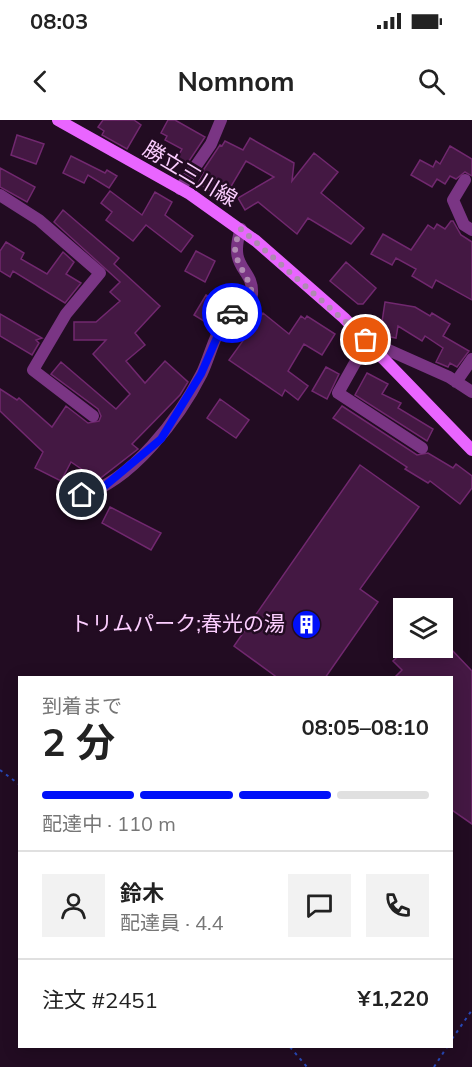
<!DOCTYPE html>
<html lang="ja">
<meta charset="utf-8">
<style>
:root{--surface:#fff;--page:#f2f2f2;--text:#222;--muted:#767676;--line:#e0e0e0;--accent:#0010f9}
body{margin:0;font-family:Mulish,"Noto Sans JP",sans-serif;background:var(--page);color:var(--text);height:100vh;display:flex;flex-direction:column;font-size:22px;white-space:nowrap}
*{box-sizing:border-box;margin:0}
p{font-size:20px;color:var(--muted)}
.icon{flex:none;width:33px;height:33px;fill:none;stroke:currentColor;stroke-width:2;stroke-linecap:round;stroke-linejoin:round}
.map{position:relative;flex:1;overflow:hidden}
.side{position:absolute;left:18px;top:556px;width:435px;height:372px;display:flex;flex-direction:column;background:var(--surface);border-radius:0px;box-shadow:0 3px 15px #0003}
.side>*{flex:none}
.controls{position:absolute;left:393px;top:478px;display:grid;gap:12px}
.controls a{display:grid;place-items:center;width:60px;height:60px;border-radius:0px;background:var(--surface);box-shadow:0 3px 15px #0003;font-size:30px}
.pin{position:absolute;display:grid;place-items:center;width:51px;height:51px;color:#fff;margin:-26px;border:3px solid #fff;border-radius:50%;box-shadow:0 2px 6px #0007}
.courier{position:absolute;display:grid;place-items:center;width:60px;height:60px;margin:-30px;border:4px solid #0010f9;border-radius:50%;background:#fff;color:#222;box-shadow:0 2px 8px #0007}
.head em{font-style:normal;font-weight:700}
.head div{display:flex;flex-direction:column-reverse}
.head{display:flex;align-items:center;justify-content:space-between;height:102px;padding:0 24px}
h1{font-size:39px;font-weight:700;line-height:45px}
.bar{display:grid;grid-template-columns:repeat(4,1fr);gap:9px 6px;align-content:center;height:72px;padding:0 24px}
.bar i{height:8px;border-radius:4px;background:var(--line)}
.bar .on{background:var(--accent)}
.bar p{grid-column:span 4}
.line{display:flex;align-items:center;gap:15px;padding:0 24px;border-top:2px solid var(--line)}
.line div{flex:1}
.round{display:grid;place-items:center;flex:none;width:63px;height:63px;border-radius:0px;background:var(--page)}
.status{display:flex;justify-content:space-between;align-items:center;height:42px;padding:0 30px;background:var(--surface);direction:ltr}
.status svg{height:16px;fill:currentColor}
header{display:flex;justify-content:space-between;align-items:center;height:78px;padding:0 24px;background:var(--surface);font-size:27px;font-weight:700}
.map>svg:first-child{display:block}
</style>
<div class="status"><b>08:03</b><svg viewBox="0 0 49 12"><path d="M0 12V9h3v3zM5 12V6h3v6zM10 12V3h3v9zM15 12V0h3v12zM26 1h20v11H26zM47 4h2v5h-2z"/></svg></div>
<header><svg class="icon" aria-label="back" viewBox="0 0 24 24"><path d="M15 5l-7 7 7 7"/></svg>Nomnom<svg class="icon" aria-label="search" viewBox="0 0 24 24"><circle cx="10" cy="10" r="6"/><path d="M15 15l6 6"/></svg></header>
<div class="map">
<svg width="472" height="947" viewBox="0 0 472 947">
<rect width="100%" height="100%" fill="#220c22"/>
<path fill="#441843" stroke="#71286f" stroke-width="1.5" d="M 103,0 L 134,0 L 141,5 L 127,29 L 102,15 L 104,11 L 98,7 Z
M 168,0 L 175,0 L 205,17 L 187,44 L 177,38 L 182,29 L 165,20 L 167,16 L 161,13 Z
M 17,15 L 44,24 L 36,44 L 11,35 Z
M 250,18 L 294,43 L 292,61 L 314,33 L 338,52 L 321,73 L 364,108 L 351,124 L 308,98 L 297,114 L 258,82 L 245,90 L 238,78 L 274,57 L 246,41 L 223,80 L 198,63 L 204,53 L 202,52 L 220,25 L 222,26 L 225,21 L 243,30 Z
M 450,26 L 472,39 L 472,56 L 465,52 L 456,59 L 450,56 L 445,64 L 437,59 L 432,67 L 411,55 L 420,40 L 433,47 L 436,41 L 440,44 Z
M 71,36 L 105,53 L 107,50 L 117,56 L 109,68 L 88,55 L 84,63 L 63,53 Z
M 0,48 L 35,67 L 27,82 L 0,67 Z
M 110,71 L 142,95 L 155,72 L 172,82 L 165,95 L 193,116 L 181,132 L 146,105 L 133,121 L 106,100 L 112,92 L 101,83 Z
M 63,90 L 119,138 L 114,144 L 160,186 L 135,213 L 145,225 L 126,241 L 145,263 L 165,241 L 188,262 L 180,275 L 132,324 L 138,329 L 98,360 L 71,342 L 61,361 L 35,348 L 43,332 L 0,291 L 0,269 L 17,280 L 19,278 L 52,307 L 66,286 L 88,303 L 99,301 L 101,296 L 98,289 L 51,254 L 61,242 L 116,289 L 130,274 L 93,234 L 106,220 L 74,220 L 74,202 L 96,202 L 120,181 L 110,172 L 120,162 L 54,102 Z
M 451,101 L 453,101 L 461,115 L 472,122 L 472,180 L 436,160 L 432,168 L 412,156 L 416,149 L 396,138 L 392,145 L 371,134 L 383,114 L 411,130 L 428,105 L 434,109 L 437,104 L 445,109 Z
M 6,122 L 24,133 L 21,139 L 47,154 L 63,132 L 74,142 L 66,154 L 81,163 L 65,183 L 13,151 L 10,157 L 0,151 L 0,131 Z
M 196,131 L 215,141 L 205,162 L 185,151 Z
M 346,142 L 376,168 L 363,184 L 358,184 L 330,161 Z
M 206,175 L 225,187 L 212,206 L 194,195 Z
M 385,182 L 415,187 L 430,196 L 432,193 L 450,204 L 443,216 L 469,231 L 457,247 L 450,243 L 448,247 L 436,242 L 443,228 L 425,216 L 422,221 L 398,206 L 396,218 L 380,215 Z
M 263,193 L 289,214 L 301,196 L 305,199 L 307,196 L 335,214 L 322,235 L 304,224 L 288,251 L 308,266 L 298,280 L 285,270 L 282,276 L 229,240 Z
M 0,194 L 42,218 L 36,220 L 39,223 L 32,235 L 0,216 Z
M 326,247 L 339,254 L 327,279 L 312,271 Z
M 367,253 L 388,264 L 382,274 L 401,283 L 398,288 L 433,309 L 427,321 L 355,275 Z
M 220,279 L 249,300 L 236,318 L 207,298 Z
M 342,286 L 417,335 L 428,333 L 453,348 L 456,344 L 472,356 L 472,368 L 460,384 L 430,361 L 428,363 L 405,349 L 407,347 L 333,298 Z
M 360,345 L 419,387 L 360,469 L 378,482 L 325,558 L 278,558 L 234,526 Z
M 110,387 L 161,413 L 151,430 L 102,403 Z
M 407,528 L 450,528 L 472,551 L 472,704 L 452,690 L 452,558 L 394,558 L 402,550 L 393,541 Z"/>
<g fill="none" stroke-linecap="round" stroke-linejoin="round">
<path stroke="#2849b9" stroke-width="2" stroke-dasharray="3 4.5" stroke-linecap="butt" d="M 0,650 L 20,665
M 452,919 L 472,890
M 290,927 L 307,947
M 434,947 L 447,927"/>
<path stroke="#7a3584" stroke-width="12" d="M 465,60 L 453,80 L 464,105 L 472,110
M 180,69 L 211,24 L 221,0
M 0,75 L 39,100 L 100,153 L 66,194 L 33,250 L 93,296
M 366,220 L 449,257 L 472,272
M 372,226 L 356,241 L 338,273 L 422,328
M 456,262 L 472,239
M 82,375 C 131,362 180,297 202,253 C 210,236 215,213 226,198 C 233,189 251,188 252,174 C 254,148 227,149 241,109"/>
<path stroke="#e965ff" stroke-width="12" d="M 58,0 L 190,74 L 256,121 L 344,198 L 472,330"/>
</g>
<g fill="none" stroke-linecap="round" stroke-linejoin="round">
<path stroke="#b08ab2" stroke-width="6" stroke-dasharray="0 10.8" d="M 232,193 C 273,173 236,156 235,128 C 235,122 239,115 241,109 L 366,220"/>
<path stroke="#0010f9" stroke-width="8" d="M 82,375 L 100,370 L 161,319 L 201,254 L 225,199 L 232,193"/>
</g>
<defs>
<symbol id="building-disc" viewBox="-11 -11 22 22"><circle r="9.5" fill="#0010f9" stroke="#220c22"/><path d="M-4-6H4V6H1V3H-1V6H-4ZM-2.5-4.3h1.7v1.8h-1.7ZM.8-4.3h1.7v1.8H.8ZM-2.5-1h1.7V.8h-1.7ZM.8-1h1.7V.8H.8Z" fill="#fff"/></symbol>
</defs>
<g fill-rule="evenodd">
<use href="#building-disc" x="290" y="488" width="33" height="33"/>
</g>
<g text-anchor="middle" stroke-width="5" stroke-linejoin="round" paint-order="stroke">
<g font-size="21" fill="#fcceff" stroke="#220c22">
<text transform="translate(190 54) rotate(31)" y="7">勝立三川線</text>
</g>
<g font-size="21" fill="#fcceff" stroke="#220c22" text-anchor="end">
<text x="285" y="511">トリムパーク;春光の湯</text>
</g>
</g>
</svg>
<div class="controls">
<a><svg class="icon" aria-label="layers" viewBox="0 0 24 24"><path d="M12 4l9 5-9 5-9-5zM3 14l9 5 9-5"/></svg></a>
</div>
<div class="pin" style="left:366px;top:220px;background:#ea580c"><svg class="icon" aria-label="bag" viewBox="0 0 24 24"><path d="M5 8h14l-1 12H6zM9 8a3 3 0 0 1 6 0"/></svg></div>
<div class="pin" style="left:82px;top:375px;background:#1f2937"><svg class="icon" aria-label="home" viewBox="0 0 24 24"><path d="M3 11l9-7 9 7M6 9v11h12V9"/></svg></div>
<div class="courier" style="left:232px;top:193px"><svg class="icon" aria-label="car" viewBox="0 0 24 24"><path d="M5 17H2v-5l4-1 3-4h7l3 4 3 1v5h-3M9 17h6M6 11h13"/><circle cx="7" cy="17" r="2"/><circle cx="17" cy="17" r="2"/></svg></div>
<section class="side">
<div class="head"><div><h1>2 分</h1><p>到着まで</p></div><em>08:05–08:10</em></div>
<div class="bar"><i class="on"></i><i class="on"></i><i class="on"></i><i></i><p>配達中 · 110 m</p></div>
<div class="line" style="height:108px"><a class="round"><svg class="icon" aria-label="person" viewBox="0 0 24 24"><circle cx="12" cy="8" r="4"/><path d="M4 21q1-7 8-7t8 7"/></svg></a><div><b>鈴木</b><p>配達員 · 4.4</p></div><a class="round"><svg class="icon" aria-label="chat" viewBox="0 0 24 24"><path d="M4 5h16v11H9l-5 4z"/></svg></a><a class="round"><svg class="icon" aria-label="phone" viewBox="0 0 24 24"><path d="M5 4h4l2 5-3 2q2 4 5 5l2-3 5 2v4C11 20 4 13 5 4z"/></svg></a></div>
<div class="line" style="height:78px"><div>注文 #2451</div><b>¥1,220</b></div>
</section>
</div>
